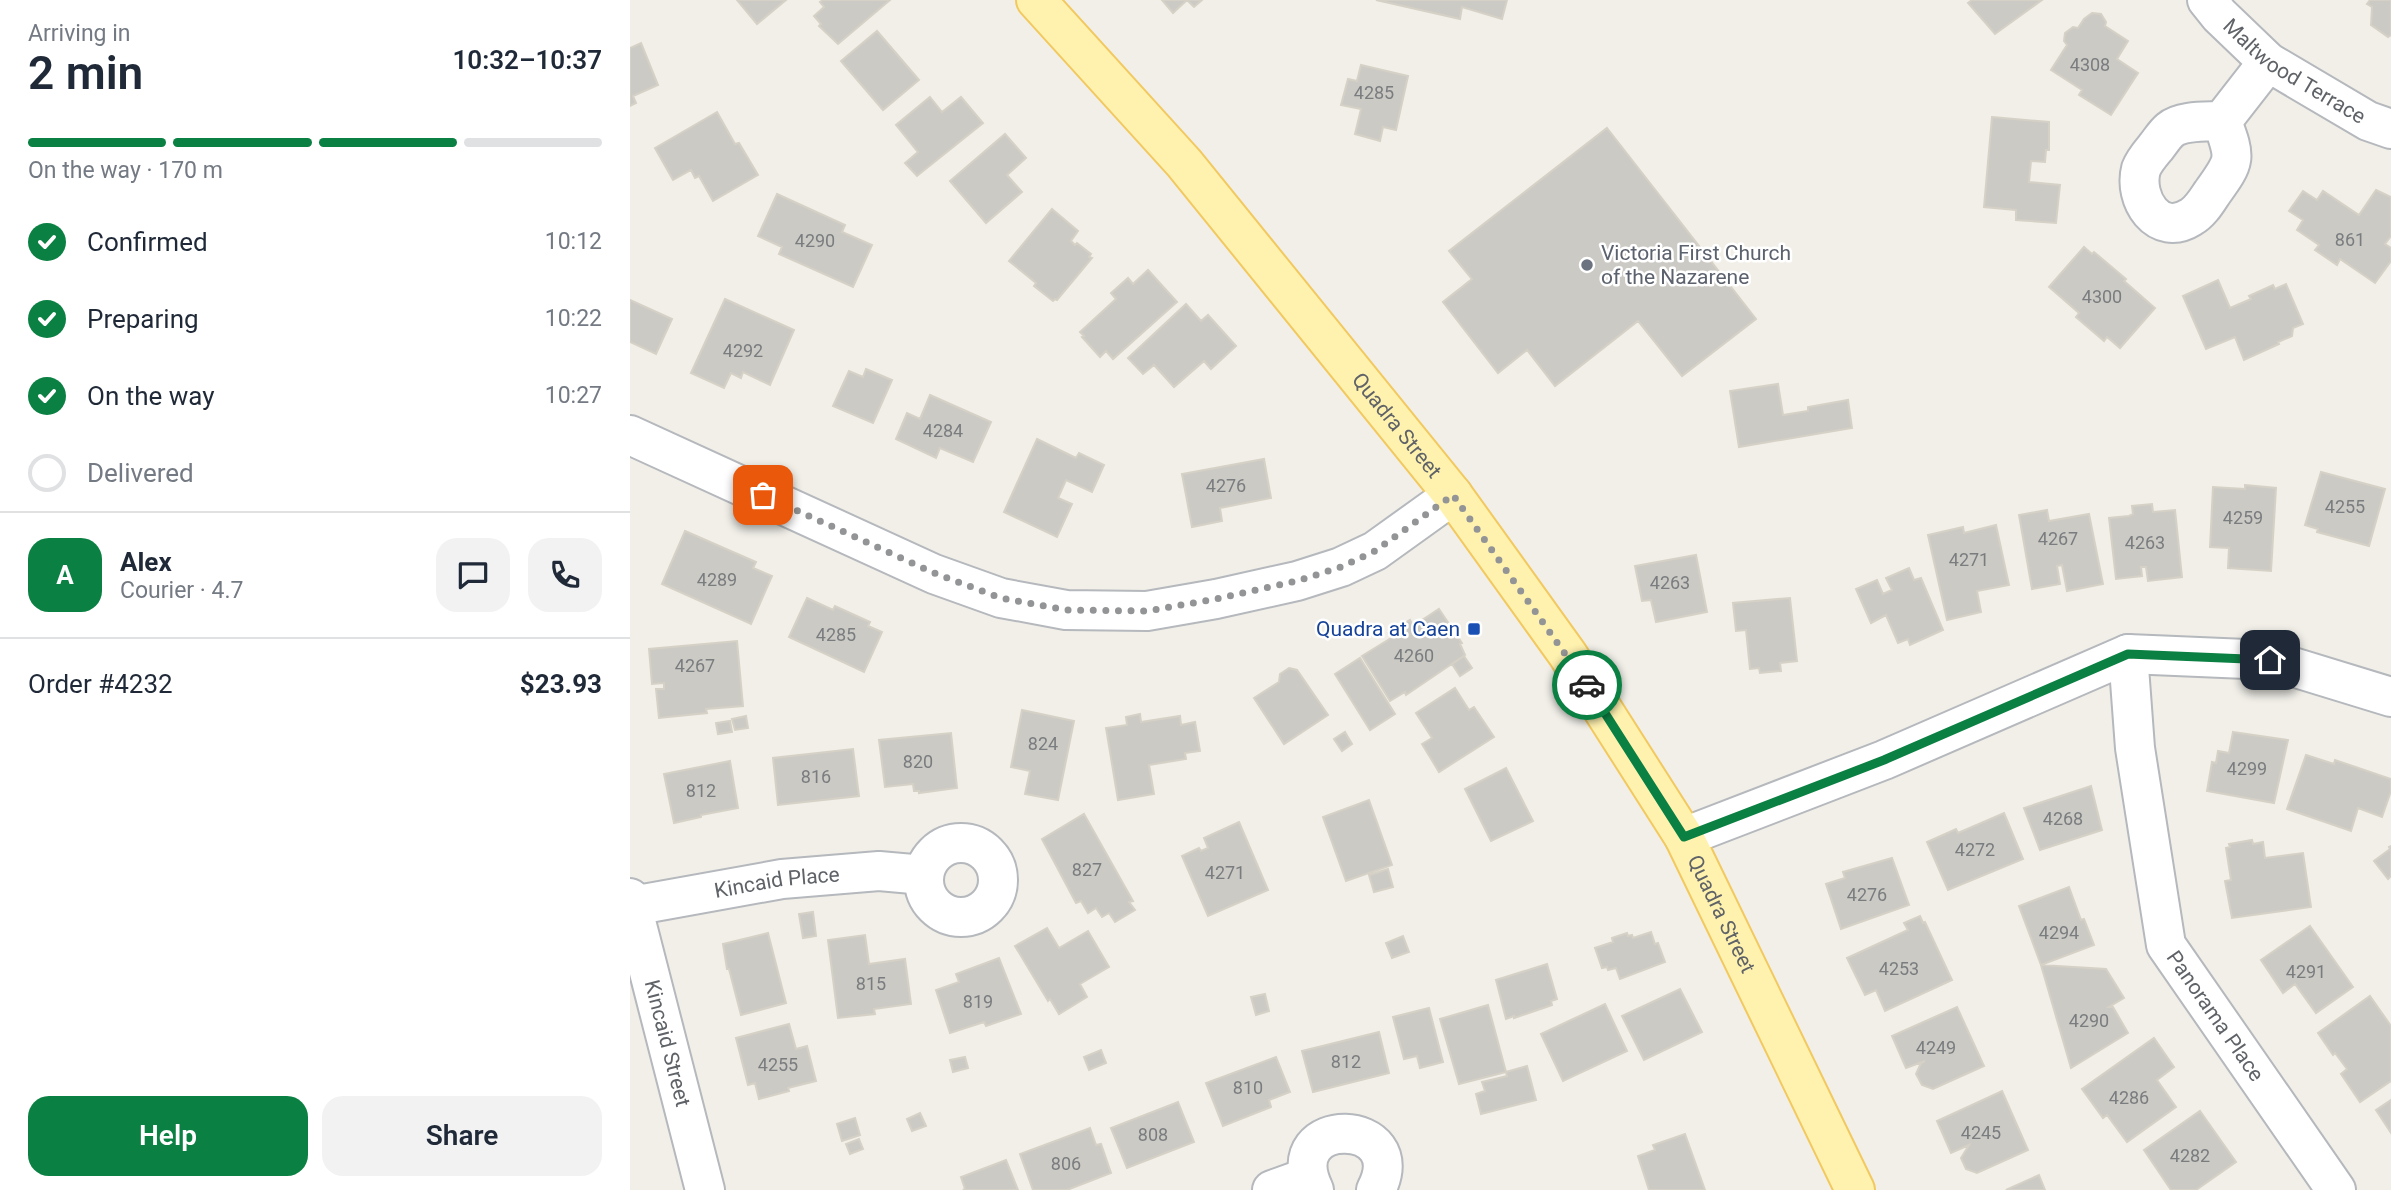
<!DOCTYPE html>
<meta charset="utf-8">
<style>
:root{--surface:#fff;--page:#f2f2f3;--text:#1f2937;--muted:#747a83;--line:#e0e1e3;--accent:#0b8043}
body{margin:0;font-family:Roboto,sans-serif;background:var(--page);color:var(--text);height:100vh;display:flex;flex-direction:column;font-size:26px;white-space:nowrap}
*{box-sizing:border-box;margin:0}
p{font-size:23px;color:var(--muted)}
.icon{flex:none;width:38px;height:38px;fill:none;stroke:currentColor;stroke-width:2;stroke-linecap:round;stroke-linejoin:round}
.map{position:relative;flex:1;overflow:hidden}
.panel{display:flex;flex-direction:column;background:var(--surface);width:630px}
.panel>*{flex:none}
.pin{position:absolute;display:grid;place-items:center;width:60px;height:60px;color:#fff;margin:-30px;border-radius:14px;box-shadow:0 4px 10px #0006}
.courier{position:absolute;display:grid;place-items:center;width:70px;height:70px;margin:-35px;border:5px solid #0b8043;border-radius:50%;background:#fff;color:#222;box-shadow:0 2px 9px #0007}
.headline em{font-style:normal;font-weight:600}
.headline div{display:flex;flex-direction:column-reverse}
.headline{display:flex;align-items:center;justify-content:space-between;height:119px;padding:0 28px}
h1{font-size:46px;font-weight:600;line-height:52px}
.bar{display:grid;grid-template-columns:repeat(4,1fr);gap:10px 7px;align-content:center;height:84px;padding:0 28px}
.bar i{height:9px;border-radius:5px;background:var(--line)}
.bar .active{background:var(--accent)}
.bar p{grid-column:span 4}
.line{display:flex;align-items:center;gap:18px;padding:0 28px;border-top:2px solid var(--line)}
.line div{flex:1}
.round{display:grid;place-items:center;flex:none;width:74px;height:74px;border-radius:21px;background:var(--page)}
ol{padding:0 28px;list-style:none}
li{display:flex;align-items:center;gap:21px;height:77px}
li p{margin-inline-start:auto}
li .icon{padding:7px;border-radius:50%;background:var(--accent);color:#fff;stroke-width:4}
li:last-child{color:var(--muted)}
li i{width:38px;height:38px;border:4px solid var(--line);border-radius:50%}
.action{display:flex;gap:14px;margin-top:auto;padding:14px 28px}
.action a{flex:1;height:80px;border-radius:21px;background:var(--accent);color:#fff;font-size:28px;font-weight:600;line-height:80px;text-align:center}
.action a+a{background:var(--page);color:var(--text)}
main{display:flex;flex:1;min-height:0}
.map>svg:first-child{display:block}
</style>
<main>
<section class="panel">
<div class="headline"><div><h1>2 min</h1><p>Arriving in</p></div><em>10:32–10:37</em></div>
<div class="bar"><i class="active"></i><i class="active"></i><i class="active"></i><i></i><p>On the way · 170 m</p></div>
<ol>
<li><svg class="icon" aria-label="check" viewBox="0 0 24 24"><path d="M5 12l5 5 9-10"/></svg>Confirmed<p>10:12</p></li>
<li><svg class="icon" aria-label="check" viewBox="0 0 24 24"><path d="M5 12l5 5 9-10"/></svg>Preparing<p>10:22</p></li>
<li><svg class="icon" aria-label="check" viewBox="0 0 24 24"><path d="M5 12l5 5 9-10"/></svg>On the way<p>10:27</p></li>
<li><i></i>Delivered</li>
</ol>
<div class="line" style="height:126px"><b class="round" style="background:var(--accent);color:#fff">A</b><div><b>Alex</b><p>Courier · 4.7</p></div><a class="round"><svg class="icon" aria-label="chat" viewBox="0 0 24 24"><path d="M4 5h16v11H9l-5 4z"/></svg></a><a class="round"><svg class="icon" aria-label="phone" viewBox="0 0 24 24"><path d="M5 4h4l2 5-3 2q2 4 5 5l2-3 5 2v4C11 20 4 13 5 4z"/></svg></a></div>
<div class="line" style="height:91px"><div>Order #4232</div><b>$23.93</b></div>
<div class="action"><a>Help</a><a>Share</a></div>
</section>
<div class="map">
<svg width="1761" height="1190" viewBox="0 0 1761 1190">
<rect width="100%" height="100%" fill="#f1efe8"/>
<path fill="#cccac5" stroke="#d6d1c6" stroke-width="2" d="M 107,0 L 156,0 L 127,24 Z
M 193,0 L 260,0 L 208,44 L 189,26 L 191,24 L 184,16 L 194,7 L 190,2 Z
M 532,0 L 572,0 L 564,7 L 557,0 L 543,13 Z
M 746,0 L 877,0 L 872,19 L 832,7 L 830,19 Z
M 1342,0 L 1412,0 L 1365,34 L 1338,3 Z
M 1740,0 L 1761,0 L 1761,35 L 1758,37 L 1741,25 L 1742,7 L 1737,4 Z
M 1462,13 L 1471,14 L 1476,22 L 1475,26 L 1498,41 L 1487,59 L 1508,73 L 1481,115 L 1449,95 L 1452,90 L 1421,70 L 1437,45 L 1434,41 L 1435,33 L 1443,27 L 1448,28 L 1454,19 Z
M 247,31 L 289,80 L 253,110 L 211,61 Z
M 11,43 L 28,85 L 3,96 L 6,103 L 0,106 L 0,48 Z
M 731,65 L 778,76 L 766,130 L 753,127 L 750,141 L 725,134 L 731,109 L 711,105 L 718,79 L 727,81 Z
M 300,97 L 312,112 L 331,97 L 353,123 L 287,176 L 275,163 L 288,152 L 266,125 Z
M 87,112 L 105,144 L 109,143 L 128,175 L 83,201 L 69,176 L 65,178 L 61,170 L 43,180 L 25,148 Z
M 1362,117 L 1419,122 L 1419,150 L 1416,150 L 1415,162 L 1401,161 L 1399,182 L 1430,185 L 1426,223 L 1386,220 L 1386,210 L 1354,207 Z
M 977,128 L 1126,319 L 1052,376 L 1008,321 L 925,386 L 897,350 L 868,373 L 813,302 L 842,279 L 819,251 Z
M 375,134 L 396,158 L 377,175 L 392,192 L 356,223 L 320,181 Z
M 1746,190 L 1761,197 L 1761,236 L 1755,244 L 1761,248 L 1761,261 L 1745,283 L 1710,259 L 1707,265 L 1685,250 L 1689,245 L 1667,230 L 1673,220 L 1659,211 L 1673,191 L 1687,200 L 1693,191 L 1729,215 Z
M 147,194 L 215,225 L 212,232 L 242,245 L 223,287 L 149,254 L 152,247 L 128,236 Z
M 422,209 L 448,231 L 441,241 L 445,245 L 447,243 L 461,254 L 459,257 L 462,258 L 427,300 L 425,299 L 423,301 L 404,286 L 406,283 L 379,261 Z
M 1454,247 L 1462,254 L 1464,252 L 1496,279 L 1494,281 L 1525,308 L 1490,348 L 1477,337 L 1474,341 L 1446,317 L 1449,313 L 1419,287 Z
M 518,270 L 547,302 L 483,359 L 476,351 L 470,357 L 452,337 L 454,336 L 450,332 L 486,299 L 481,293 L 498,278 L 503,284 Z
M 1588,280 L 1600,308 L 1621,299 L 1619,296 L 1643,285 L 1645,289 L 1656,284 L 1673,324 L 1663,328 L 1662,336 L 1648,342 L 1649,344 L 1614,360 L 1605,337 L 1576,349 L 1553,296 Z
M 95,299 L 164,330 L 140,385 L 113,372 L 111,378 L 101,373 L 94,388 L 61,373 Z
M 0,300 L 42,319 L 26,354 L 0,342 Z
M 556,304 L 571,321 L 578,315 L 606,346 L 581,369 L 574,361 L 544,387 L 524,365 L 513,374 L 498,358 Z
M 236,369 L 262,380 L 243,423 L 203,406 L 219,371 L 233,377 Z
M 1148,384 L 1153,415 L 1178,411 L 1178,407 L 1218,400 L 1222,428 L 1109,447 L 1100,391 Z
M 300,395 L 361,422 L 343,462 L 310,448 L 306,458 L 266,439 L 277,413 L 290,419 Z
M 407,439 L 446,458 L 449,453 L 474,465 L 462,492 L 436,480 L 428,498 L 442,504 L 427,537 L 374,512 Z
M 634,459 L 641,498 L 590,508 L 592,521 L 562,527 L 552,474 Z
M 1691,472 L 1755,489 L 1739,546 L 1687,532 L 1688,529 L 1675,525 Z
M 1615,485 L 1646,488 L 1641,571 L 1598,568 L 1599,548 L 1580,547 L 1583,487 L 1615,489 Z
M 1522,504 L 1523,512 L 1545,510 L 1552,577 L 1518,581 L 1516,567 L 1511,567 L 1512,576 L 1486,579 L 1479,518 L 1499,516 L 1503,514 L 1502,506 Z
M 1417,510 L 1419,521 L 1459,514 L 1473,584 L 1437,591 L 1432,565 L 1427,566 L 1430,584 L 1402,589 L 1389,515 Z
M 1366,525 L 1379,585 L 1347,591 L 1351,612 L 1317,620 L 1298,535 L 1333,527 L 1334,533 Z
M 55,531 L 126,562 L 123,568 L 142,576 L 121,624 L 32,584 Z
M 1066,555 L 1077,612 L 1026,622 L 1021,600 L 1012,601 L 1005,566 Z
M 1279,568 L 1284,580 L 1291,578 L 1313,630 L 1280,645 L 1278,639 L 1268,643 L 1256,615 L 1241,623 L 1226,589 L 1247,580 L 1253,594 L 1262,590 L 1256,578 Z
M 177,598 L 203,610 L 205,606 L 240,622 L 238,626 L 252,632 L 234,672 L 159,637 Z
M 1160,598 L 1167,661 L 1150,663 L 1151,671 L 1130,673 L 1129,668 L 1120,669 L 1116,630 L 1106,631 L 1103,603 Z
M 809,609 L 832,643 L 830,644 L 835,655 L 776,695 L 775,692 L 760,701 L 732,656 L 761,638 L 758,633 L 780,620 L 783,626 Z
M 107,641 L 113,706 L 76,709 L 77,713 L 29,718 L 26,689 L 34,689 L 34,683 L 22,684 L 19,649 Z
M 834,656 L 842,668 L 830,676 L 822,664 Z
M 730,658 L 765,714 L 740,730 L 705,674 Z
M 659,668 L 667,670 L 698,715 L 654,744 L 624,698 L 649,682 L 650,674 Z
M 825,688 L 839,710 L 844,707 L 864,737 L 809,772 L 792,744 L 802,738 L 786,713 Z
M 392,710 L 444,721 L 428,800 L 395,794 L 400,771 L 381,767 Z
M 510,714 L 511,722 L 550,716 L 551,725 L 565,722 L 570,751 L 555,753 L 556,759 L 519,765 L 524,794 L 488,800 L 476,728 L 497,725 L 496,717 Z
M 116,716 L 118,728 L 105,730 L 102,719 Z
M 100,721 L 102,732 L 88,734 L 86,723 Z
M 715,732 L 722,744 L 712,751 L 704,739 Z
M 1603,732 L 1658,740 L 1644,803 L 1577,791 L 1582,762 L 1586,763 L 1588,751 L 1599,753 Z
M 321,733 L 327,788 L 289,793 L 289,791 L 284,791 L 283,784 L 255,787 L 249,740 Z
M 223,749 L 229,796 L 148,805 L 143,758 Z
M 1676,755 L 1704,764 L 1705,760 L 1761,779 L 1761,791 L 1752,817 L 1728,808 L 1721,831 L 1657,809 Z
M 100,761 L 108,808 L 71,815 L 71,817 L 44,823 L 34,774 Z
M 876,768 L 903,821 L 861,841 L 835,789 Z
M 1461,786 L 1472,830 L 1410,850 L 1394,808 Z
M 739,800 L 762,865 L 716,881 L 693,817 Z
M 1374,813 L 1393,859 L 1318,890 L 1297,842 L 1326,829 L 1328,833 Z
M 454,814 L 503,901 L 499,902 L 505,910 L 485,922 L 479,913 L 472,917 L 466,908 L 458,913 L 451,901 L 446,903 L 412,839 Z
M 609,822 L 638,890 L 578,916 L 552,856 L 569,848 L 571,851 L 578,848 L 574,838 Z
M 1622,840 L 1623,844 L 1633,842 L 1635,858 L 1673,853 L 1681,907 L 1602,918 L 1595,881 L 1601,880 L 1596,848 L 1600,847 L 1599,844 Z
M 1761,846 L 1761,876 L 1758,879 L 1744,861 L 1760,849 L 1759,847 Z
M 1262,858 L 1279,905 L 1211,929 L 1196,884 L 1215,878 L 1213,872 Z
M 758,869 L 763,887 L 744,892 L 739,875 Z
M 1439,887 L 1451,920 L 1454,919 L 1464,945 L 1411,965 L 1389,906 Z
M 183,912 L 186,936 L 173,938 L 169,914 Z
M 1290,916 L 1293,923 L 1295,922 L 1322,980 L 1255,1011 L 1246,990 L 1235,995 L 1217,958 L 1278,930 L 1274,923 Z
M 1680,926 L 1723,987 L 1686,1013 L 1665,984 L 1653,993 L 1631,960 Z
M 417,928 L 429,948 L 458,931 L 479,967 L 450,984 L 457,997 L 429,1014 L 420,999 L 418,1001 L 385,946 Z
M 1021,932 L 1025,944 L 1028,943 L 1035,962 L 990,979 L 986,968 L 978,970 L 977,967 L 972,968 L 965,948 L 983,942 L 982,938 L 997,933 L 998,936 L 1002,935 L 1003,938 Z
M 138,933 L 156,1003 L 111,1015 L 99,969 L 97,969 L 93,944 Z
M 235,935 L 239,964 L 275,959 L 281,1004 L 244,1009 L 245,1014 L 208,1018 L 198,940 Z
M 773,936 L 779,952 L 762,958 L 756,943 Z
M 369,958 L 391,1014 L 356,1026 L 354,1022 L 320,1033 L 306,990 L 329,982 L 326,974 Z
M 917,964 L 927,999 L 921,1001 L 922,1005 L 884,1018 L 884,1016 L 876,1019 L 866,980 Z
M 1411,965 L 1476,969 L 1494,998 L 1479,1007 L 1483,1007 L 1498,1033 L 1441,1068 Z
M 1050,989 L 1072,1032 L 1014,1060 L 992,1016 Z
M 635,994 L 639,1011 L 626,1015 L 621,997 Z
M 1740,996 L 1761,1026 L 1761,1081 L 1730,1102 L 1711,1074 L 1717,1069 L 1705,1053 L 1703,1055 L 1688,1033 Z
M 975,1004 L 997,1051 L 933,1081 L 911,1034 Z
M 858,1005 L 876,1072 L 829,1084 L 810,1019 Z
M 1327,1007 L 1354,1066 L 1303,1089 L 1292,1085 L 1286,1074 L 1291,1063 L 1295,1061 L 1276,1068 L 1262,1036 Z
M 799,1008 L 813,1062 L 790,1068 L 787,1056 L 774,1059 L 763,1017 Z
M 159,1024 L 166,1049 L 177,1046 L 186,1081 L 158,1088 L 159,1091 L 129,1099 L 125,1083 L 118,1085 L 106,1038 Z
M 749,1032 L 759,1073 L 683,1092 L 672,1051 Z
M 1524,1038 L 1544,1067 L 1527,1080 L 1546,1107 L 1497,1142 L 1477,1115 L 1473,1118 L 1452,1089 Z
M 471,1050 L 476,1063 L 459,1070 L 454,1057 Z
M 335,1057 L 338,1068 L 323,1072 L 320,1060 Z
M 646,1057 L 660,1092 L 639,1100 L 641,1107 L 593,1126 L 576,1083 Z
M 897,1066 L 906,1100 L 851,1114 L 846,1094 L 855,1091 L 852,1082 L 877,1076 L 876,1072 Z
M 1372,1091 L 1398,1150 L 1347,1173 L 1336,1169 L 1331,1158 L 1339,1145 L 1321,1153 L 1307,1121 Z
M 1761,1100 L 1761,1133 L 1746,1110 Z
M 548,1102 L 564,1142 L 497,1168 L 481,1128 Z
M 1570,1111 L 1606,1162 L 1566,1190 L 1541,1190 L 1514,1150 Z
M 290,1113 L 296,1126 L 282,1131 L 277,1119 Z
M 225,1118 L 230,1135 L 212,1141 L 207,1124 Z
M 460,1128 L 466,1145 L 471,1144 L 481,1173 L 437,1190 L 403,1190 L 390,1154 Z
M 1055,1134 L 1075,1190 L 1019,1190 L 1008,1156 L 1025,1150 L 1023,1145 Z
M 229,1139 L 233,1149 L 220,1154 L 216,1144 Z
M 376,1160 L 388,1190 L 333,1190 L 335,1189 L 331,1177 Z
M 1409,1175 L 1415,1190 L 1376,1190 Z"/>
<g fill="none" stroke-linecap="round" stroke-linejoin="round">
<defs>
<g id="minor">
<path id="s1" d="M 1577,0 L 1589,15 L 1638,62 L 1738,121 L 1761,129"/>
<path d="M 1592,121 C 1606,159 1606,160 1582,193 C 1576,202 1570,212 1561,217 C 1528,238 1503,199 1511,169 C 1514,161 1521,153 1526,147 C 1530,142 1535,134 1540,130 C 1552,120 1577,122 1592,121 L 1638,62"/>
<path d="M 0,435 L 304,574 L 371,598 L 436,610 L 517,611 L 586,599 L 667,581 L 711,567 L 745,551 L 823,495"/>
<path id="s2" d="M 1498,654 L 1505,748 L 1536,945 L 1706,1190"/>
<path d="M 1054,837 L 1254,760 L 1498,654 L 1640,660 L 1761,697"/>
<circle cx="331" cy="880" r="37"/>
<path id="s3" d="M 0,898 L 75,1190"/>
<path id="s4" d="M 2,906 L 152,879 L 249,871 L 294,875"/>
<path d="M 642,1190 L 678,1177"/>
<path d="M 684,1190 C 647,1113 784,1117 746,1190"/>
</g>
<g id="major">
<path id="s5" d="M 406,0 L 554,163 L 823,495 L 938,655 L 1054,837 L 1225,1190"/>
</g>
</defs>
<use href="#minor" stroke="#b5b8bc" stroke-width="42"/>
<use href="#major" stroke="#f2c960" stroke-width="42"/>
<use href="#minor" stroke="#fff" stroke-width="38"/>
<use href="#major" stroke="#fff2af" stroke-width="38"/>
</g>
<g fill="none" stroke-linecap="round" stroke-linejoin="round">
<path stroke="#929495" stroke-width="7" stroke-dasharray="0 12.6" d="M 133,495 L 304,573 L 371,598 L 436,610 L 517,611 L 586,599 L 667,581 L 711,567 L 745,551 L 823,495 L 957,685"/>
<path stroke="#0b8043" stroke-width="9" d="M 957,685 L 1054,837 L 1254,760 L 1498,654 L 1640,660"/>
</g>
<circle fill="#6b7280" stroke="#fff" stroke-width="2.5" cx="957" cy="265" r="7"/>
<rect fill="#1a4fb4" stroke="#fff" stroke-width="2.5" x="837" y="622" width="14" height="14" rx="3.5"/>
<g text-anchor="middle" stroke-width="5" stroke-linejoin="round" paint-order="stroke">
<g font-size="18" fill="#7a7d7f">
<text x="1460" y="71">4308</text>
<text x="744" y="99">4285</text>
<text x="1720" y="246">861</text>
<text x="185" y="247">4290</text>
<text x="1472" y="303">4300</text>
<text x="113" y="357">4292</text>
<text x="313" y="437">4284</text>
<text x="596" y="492">4276</text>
<text x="1715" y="513">4255</text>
<text x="1613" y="524">4259</text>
<text x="1428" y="545">4267</text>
<text x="1515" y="549">4263</text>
<text x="1339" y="566">4271</text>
<text x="87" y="586">4289</text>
<text x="1040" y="589">4263</text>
<text x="206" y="641">4285</text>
<text x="784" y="662">4260</text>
<text x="65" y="672">4267</text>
<text x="413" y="750">824</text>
<text x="288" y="768">820</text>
<text x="1617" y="775">4299</text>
<text x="186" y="783">816</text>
<text x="71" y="797">812</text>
<text x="1433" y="825">4268</text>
<text x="1345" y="856">4272</text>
<text x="457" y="876">827</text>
<text x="595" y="879">4271</text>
<text x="1237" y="901">4276</text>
<text x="1429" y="939">4294</text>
<text x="1269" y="975">4253</text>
<text x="1676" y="978">4291</text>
<text x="241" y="990">815</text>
<text x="348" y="1008">819</text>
<text x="1459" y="1027">4290</text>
<text x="1306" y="1054">4249</text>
<text x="716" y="1068">812</text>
<text x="148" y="1071">4255</text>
<text x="618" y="1094">810</text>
<text x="1499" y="1104">4286</text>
<text x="1351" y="1139">4245</text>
<text x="523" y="1141">808</text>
<text x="1560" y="1162">4282</text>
<text x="436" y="1170">806</text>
</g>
<g font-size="21" fill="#5f6368" stroke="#fff">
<text dy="7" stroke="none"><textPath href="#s1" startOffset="114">Maltwood Terrace</textPath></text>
<text dy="7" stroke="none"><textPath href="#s5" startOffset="558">Quadra Street</textPath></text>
<text dy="7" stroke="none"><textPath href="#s4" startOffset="147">Kincaid Place</textPath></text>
<text dy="7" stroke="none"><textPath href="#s5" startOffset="1146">Quadra Street</textPath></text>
<text dy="7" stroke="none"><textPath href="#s2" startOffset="380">Panorama Place</textPath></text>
<text dy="7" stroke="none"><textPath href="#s3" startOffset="150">Kincaid Street</textPath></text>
</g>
<g font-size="21" fill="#5b616d" stroke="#fff" text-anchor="start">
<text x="971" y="260">Victoria First Church<tspan x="971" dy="24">of the Nazarene</tspan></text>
</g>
<g font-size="21" fill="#164399" stroke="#fff" text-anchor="end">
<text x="830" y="636">Quadra at Caen</text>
</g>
</g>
</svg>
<div class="pin" style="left:133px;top:495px;background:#ea580c"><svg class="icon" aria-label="bag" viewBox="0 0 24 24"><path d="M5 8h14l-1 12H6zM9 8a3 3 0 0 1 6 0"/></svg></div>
<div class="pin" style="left:1640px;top:660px;background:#1f2937"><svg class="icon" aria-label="home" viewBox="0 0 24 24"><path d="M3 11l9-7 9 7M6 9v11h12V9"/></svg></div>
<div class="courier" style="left:957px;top:685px"><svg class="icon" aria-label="car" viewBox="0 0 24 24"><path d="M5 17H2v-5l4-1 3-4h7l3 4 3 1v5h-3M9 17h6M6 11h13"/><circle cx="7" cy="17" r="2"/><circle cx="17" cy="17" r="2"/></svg></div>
</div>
</main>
